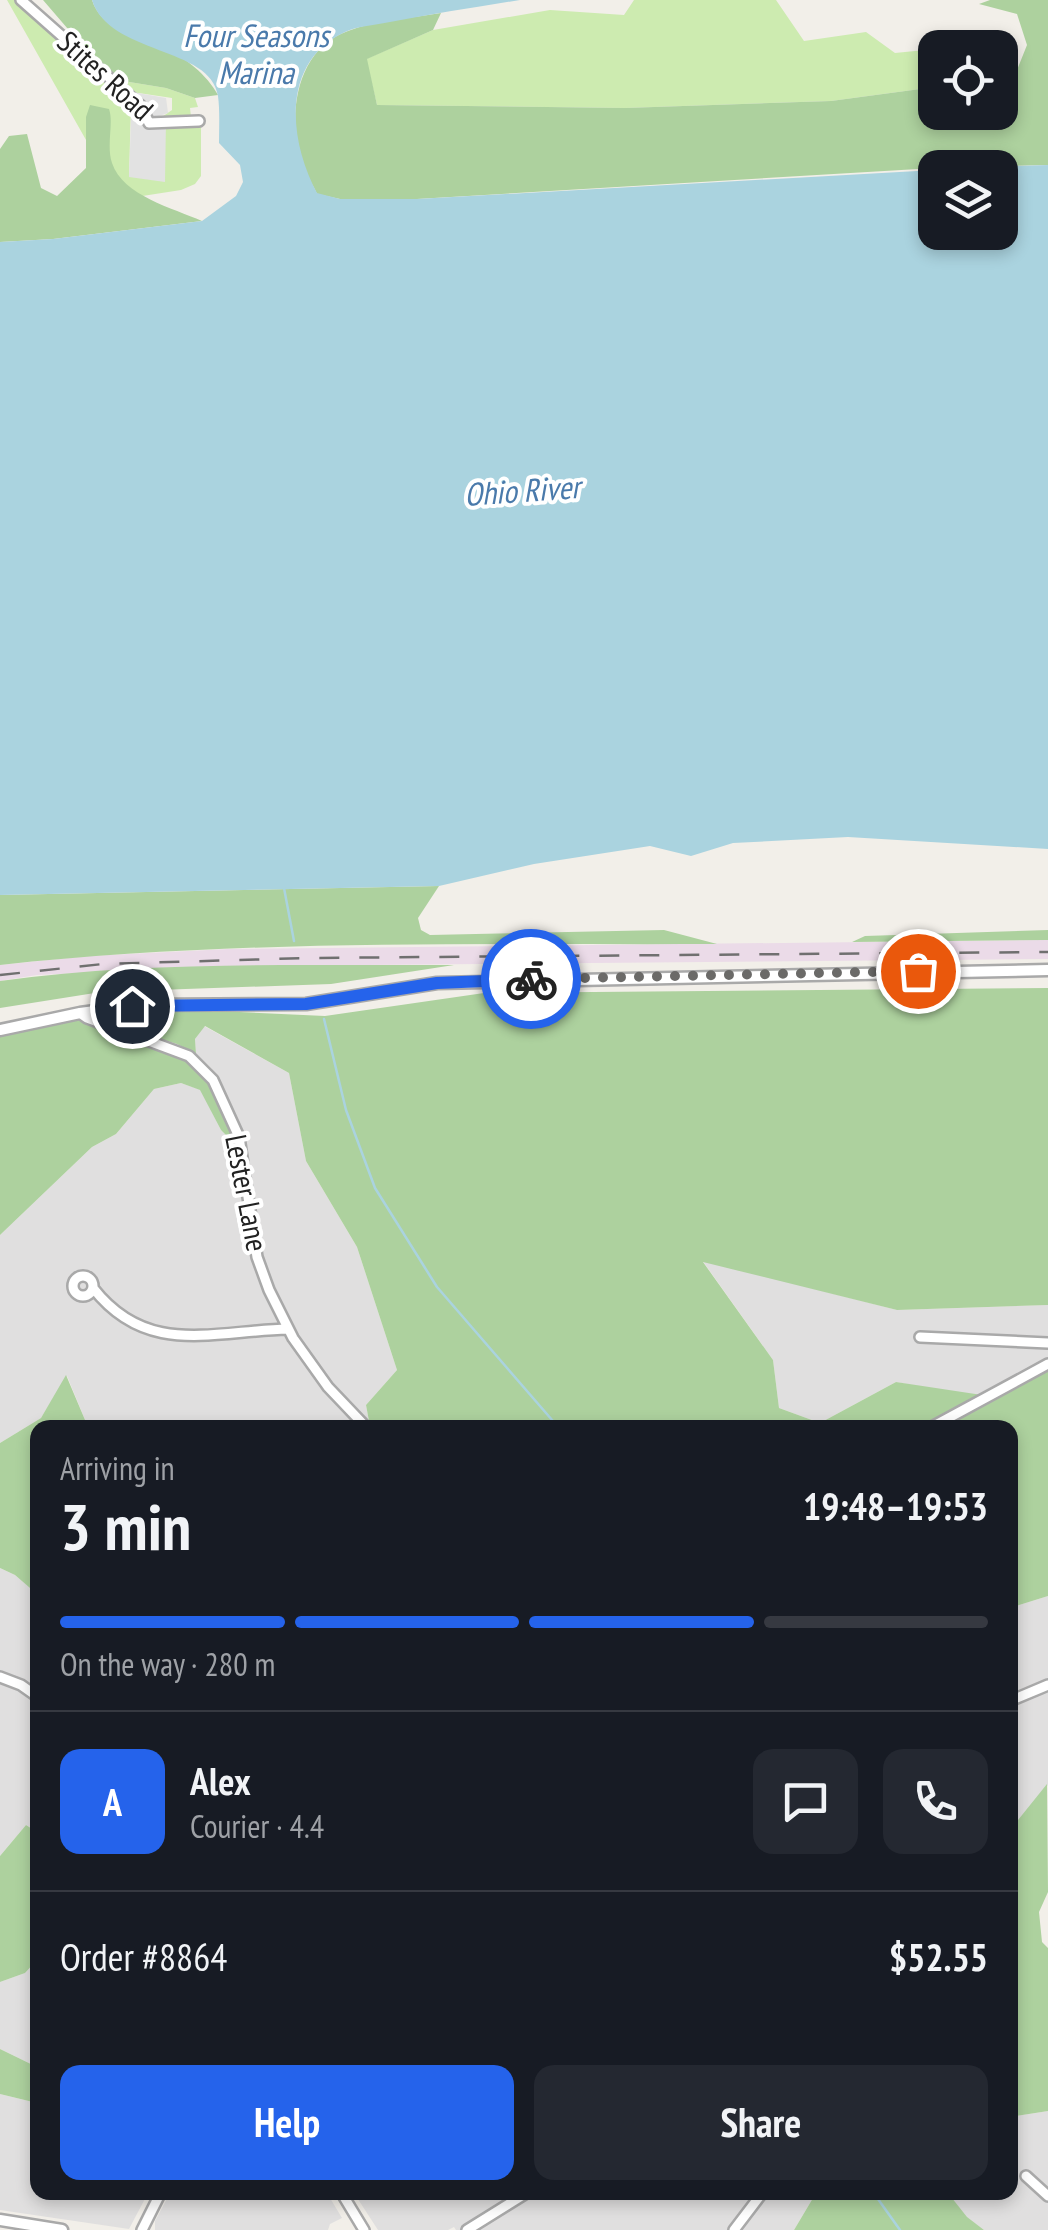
<!DOCTYPE html>
<meta charset="utf-8">
<style>
:root{--surface:#171b24;--page:#242831;--text:#f1f3f6;--muted:#9ea1a6;--line:#363941;--accent:#2563eb}
body{margin:0;font-family:"PT Sans Narrow",sans-serif;background:var(--page);color:var(--text);height:100vh;display:flex;flex-direction:column;font-size:38px;white-space:nowrap}
*{box-sizing:border-box;margin:0}
p{font-size:32px;color:var(--muted)}
.icon{flex:none;width:55px;height:55px;fill:none;stroke:currentColor;stroke-width:2;stroke-linecap:round;stroke-linejoin:round}
.map{position:relative;flex:1;overflow:hidden}
.sheet{position:absolute;left:30px;top:1420px;width:988px;height:780px;display:flex;flex-direction:column;background:var(--surface);border-radius:20px;box-shadow:0 5px 15px #0003}
.sheet>*{flex:none}
.buttons{position:absolute;left:918px;top:30px;display:grid;gap:20px}
.buttons a{display:grid;place-items:center;width:100px;height:100px;border-radius:20px;background:var(--surface);box-shadow:0 5px 15px #0003;font-size:50px}
.pin{position:absolute;display:grid;place-items:center;width:85px;height:85px;color:#fff;margin:-42px;border:5px solid #fff;border-radius:50%;box-shadow:0 2px 10px #0007}
.courier{position:absolute;display:grid;place-items:center;width:100px;height:100px;margin:-50px;border:8px solid #2563eb;border-radius:50%;background:#fff;color:#222;box-shadow:0 2px 12px #0007}
.headline em{font-style:normal;font-weight:700}
.headline div{display:flex;flex-direction:column-reverse}
.headline{display:flex;align-items:center;justify-content:space-between;height:170px;padding:0 30px}
h1{font-size:65px;font-weight:700;line-height:75px}
.bar{display:grid;grid-template-columns:repeat(4,1fr);gap:15px 10px;align-content:center;height:120px;padding:0 30px}
.bar i{height:12px;border-radius:8px;background:var(--line)}
.bar .active{background:var(--accent)}
.bar p{grid-column:span 4}
.line{display:flex;align-items:center;gap:25px;padding:0 30px;border-top:2px solid var(--line)}
.line div{flex:1}
.round{display:grid;place-items:center;flex:none;width:105px;height:105px;border-radius:20px;background:var(--page)}
.button{display:flex;gap:20px;margin-top:auto;padding:20px 30px}
.button a{flex:1;height:115px;border-radius:20px;background:var(--accent);color:#fff;font-size:40px;font-weight:700;line-height:115px;text-align:center}
.button a+a{background:var(--page);color:var(--text)}
.map>svg:first-child{display:block}
</style>
<div class="map">
<svg width="1048" height="2230" viewBox="0 0 1048 2230">
<rect width="100%" height="100%" fill="#f2efe9"/>
<path fill="#e0dfdf" d="M 204,1026 L 289,1073 L 306,1161 L 357,1247 L 397,1370 L 366,1405 L 369,1421 L 377,1427 L 88,1427 L 67,1376 L 41,1418 L 0,1443 L 0,1235 L 92,1147 L 116,1134 L 154,1089 L 181,1083 L 201,1090 L 221,1130 L 233,1142 L 243,1142 L 224,1091 L 211,1068 L 196,1054 L 195,1039 Z
M 702,1260 L 897,1310 L 1048,1305 L 1048,1368 L 993,1400 L 896,1382 L 820,1423 L 779,1408 L 773,1360 Z
M 0,1568 L 15,1575 L 38,1594 L 37,1832 L 26,1825 L 0,1856 Z
M 1048,1596 L 1048,1785 L 1010,1830 L 1010,1608 Z
M 37,1960 L 37,2067 L 0,2049 L 0,1982 L 25,1973 Z
M 0,2094 L 37,2103 L 38,2192 L 148,2193 L 129,2229 L 0,2210 Z
M 1048,2111 L 1048,2230 L 984,2230 L 967,2218 L 948,2193 L 1010,2192 L 1010,2117 Z
M 170,2193 L 327,2193 L 342,2218 L 330,2224 L 328,2230 L 155,2230 L 155,2221 Z
M 354,2193 L 816,2193 L 794,2230 L 456,2230 L 454,2227 L 448,2230 L 378,2230 Z"/>
<path fill="#ebdbe8" d="M 1048,940 L 1048,959 L 242,966 L 37,975 L 0,981 L 0,965 L 88,956 L 228,949 Z"/>
<path fill="#cdebb0" d="M 7,0 L 15,0 L 131,104 L 129,177 L 167,127 L 201,124 L 201,176 L 195,184 L 181,190 L 136,197 L 112,186 Z
M 634,0 L 776,0 L 804,41 L 866,32 L 895,53 L 935,49 L 935,87 L 831,101 L 625,108 L 377,105 L 366,59 L 433,30 L 550,10 L 624,15 Z
M 111,79 L 166,88 L 195,98 L 198,107 L 190,108 L 191,117 L 159,119 L 172,110 L 172,98 L 132,92 Z"/>
<path fill="#add19e" d="M 43,0 L 92,0 C 101,29 138,40 163,49 C 185,56 207,75 218,95 L 195,98 L 166,88 L 111,79 Z
M 990,0 L 1048,0 L 1048,165 L 935,168 L 417,199 L 340,199 L 317,194 C 313,185 306,175 303,166 C 286,119 295,49 348,31 C 376,20 411,18 441,13 L 433,30 L 367,59 L 377,105 L 625,108 L 831,101 L 935,87 L 935,112 L 1000,112 L 1000,78 L 1015,75 L 1027,45 L 1017,14 L 979,4 Z
M 90,105 L 109,109 C 114,123 106,145 112,163 C 123,196 173,208 202,221 L 53,239 L 0,242 L 0,149 L 9,136 L 27,134 L 41,188 L 57,196 L 86,168 L 86,117 Z
M 439,886 L 418,918 L 421,930 L 430,935 L 664,930 L 717,944 C 478,945 238,939 0,965 L 0,895 Z
M 1048,930 L 1048,940 L 852,942 L 865,936 Z
M 454,965 L 331,984 L 101,992 L 0,1008 L 0,981 C 149,960 303,966 454,965 Z
M 1048,988 L 1048,1305 L 897,1310 L 703,1262 L 773,1360 L 779,1408 L 820,1423 L 896,1382 L 982,1395 L 917,1427 L 377,1427 L 369,1421 L 366,1405 L 397,1370 L 357,1247 L 306,1161 L 289,1073 L 205,1026 L 195,1039 L 196,1054 L 177,1044 L 87,1016 L 196,1010 L 325,1016 L 484,993 Z
M 75,1018 L 181,1057 C 206,1073 231,1113 233,1142 L 221,1130 L 200,1090 L 181,1083 L 154,1089 L 116,1134 L 92,1147 L 0,1235 L 0,1034 Z
M 1048,1368 L 1048,1596 L 1010,1608 L 1010,1428 L 944,1428 Z
M 66,1375 L 88,1427 L 38,1428 L 37,1594 L 15,1575 L 0,1568 L 0,1443 L 41,1418 Z
M 1047,1784 L 1048,1892 L 1039,1912 L 1042,1942 L 1048,1948 L 1048,2111 L 1010,2117 L 1010,1830 Z
M 26,1825 L 37,1832 L 37,1960 L 25,1973 L 0,1982 L 0,1856 Z
M 0,2049 L 37,2067 L 37,2103 L 0,2094 Z
M 816,2193 L 948,2193 L 967,2217 L 984,2230 L 794,2230 Z"/>
<path fill="#e2e2e2" d="M 132,92 L 166,98 L 168,113 L 159,116 L 166,120 L 165,182 L 129,177 Z"/>
<path fill="#aad3df" d="M 92,0 L 520,0 C 476,7 433,14 390,22 C 376,25 357,26 345,32 C 280,62 289,141 317,193 L 340,199 L 417,199 L 935,170 L 935,232 L 1000,232 L 1000,168 L 990,167 L 1048,165 L 1048,849 L 848,837 L 733,843 L 691,856 L 650,846 L 534,864 L 439,886 L 0,895 L 0,242 L 53,239 L 202,221 L 236,196 L 243,182 L 240,165 L 219,143 C 219,128 220,111 218,96 C 211,46 109,55 92,0 Z"/>
<g fill="none" stroke-linecap="round" stroke-linejoin="round">
<path stroke="#aad3df" stroke-width="2.5" d="M 284,888 L 294,941
M 324,1019 L 346,1110 L 375,1188 L 437,1287 L 559,1428
M 873,2192 L 900,2230"/>
<defs>
<path id="minor" d="M 21,0 L 141,106 L 149,123 L 199,121
M 80,1013 L 87,1018 L 189,1056 L 213,1080 L 239,1137 L 257,1257 L 269,1290 L 293,1338 L 328,1387 L 367,1428
M73 1286a10 10 0 1 1 20 0a10 10 0 1 1-20 0Z
M 93,1288 C 147,1357 212,1331 288,1329
M 920,1337 L 1048,1343
M 930,1428 L 1048,1364
M 0,1677 L 21,1685 L 38,1697
M 1010,1701 L 1048,1685
M 1026,2176 L 1048,2196
M 341,2192 L 364,2230
M 142,2230 L 161,2192
M 467,2230 L 528,2192
M 734,2230 L 763,2192"/>
<path id="tertiary" d="M 0,1030 L 80,1013 L 140,1005 L 306,1004 L 437,983 L 1048,970
M 0,2220 L 62,2230"/>
</defs>
<use href="#minor" stroke="#a9a9a9" stroke-width="14"/>
<use href="#tertiary" stroke="#a9a9a9" stroke-width="15"/>
<use href="#minor" stroke="#fff" stroke-width="9"/>
<use href="#tertiary" stroke="#fff" stroke-width="10"/>
<path stroke="#707070" stroke-width="2.5" stroke-dasharray="20 20" stroke-linecap="butt" d="M 0,975 L 103,964 L 307,958 L 1048,952"/>
</g>
<g fill="none" stroke-linecap="round" stroke-linejoin="round">
<path stroke="#6b6a68" stroke-width="10" stroke-dasharray="0 18" d="M 531,979 L 918,971"/>
<path stroke="#2563eb" stroke-width="12" d="M 132,1006 L 306,1004 L 437,983 L 531,979"/>
</g>
<g text-anchor="middle" stroke-width="8" stroke-linejoin="round" paint-order="stroke">
<g font-size="30" fill="#222" stroke="#fff">
<text transform="translate(105 76) rotate(42)" y="10">Stites Road</text>
<text transform="translate(246 1193) rotate(79)" y="10">Lester Lane</text>
</g>
<g font-size="32" font-style="italic" fill="#4a7aab" stroke="#fff">
<text x="256" y="47">Four Seasons<tspan x="256" dy="37">Marina</tspan></text>
<text transform="translate(522 491) rotate(-4)" y="11">Ohio River</text>
</g>
</g>
</svg>
<div class="buttons">
<a><svg class="icon" aria-label="locate" viewBox="0 0 24 24"><circle cx="12" cy="12" r="6"/><path d="M12 2v4M12 18v4M2 12h4M18 12h4"/></svg></a>
<a><svg class="icon" aria-label="layers" viewBox="0 0 24 24"><path d="M12 4l9 5-9 5-9-5zM3 14l9 5 9-5"/></svg></a>
</div>
<div class="pin" style="left:918px;top:971px;background:#ea580c"><svg class="icon" aria-label="bag" viewBox="0 0 24 24"><path d="M5 8h14l-1 12H6zM9 8a3 3 0 0 1 6 0"/></svg></div>
<div class="pin" style="left:132px;top:1006px;background:#1f2937"><svg class="icon" aria-label="home" viewBox="0 0 24 24"><path d="M3 11l9-7 9 7M6 9v11h12V9"/></svg></div>
<div class="courier" style="left:531px;top:979px"><svg class="icon" aria-label="bike" viewBox="0 0 24 24"><circle cx="6" cy="16" r="4"/><circle cx="18" cy="16" r="4"/><path d="M6 16l4-8h5l3 8M10 8l3 8H6M13 5h3"/></svg></div>
<section class="sheet">
<div class="headline"><div><h1>3 min</h1><p>Arriving in</p></div><em>19:48–19:53</em></div>
<div class="bar"><i class="active"></i><i class="active"></i><i class="active"></i><i></i><p>On the way · 280 m</p></div>
<div class="line" style="height:180px"><b class="round" style="background:var(--accent);color:#fff">A</b><div><b>Alex</b><p>Courier · 4.4</p></div><a class="round"><svg class="icon" aria-label="chat" viewBox="0 0 24 24"><path d="M4 5h16v11H9l-5 4z"/></svg></a><a class="round"><svg class="icon" aria-label="phone" viewBox="0 0 24 24"><path d="M5 4h4l2 5-3 2q2 4 5 5l2-3 5 2v4C11 20 4 13 5 4z"/></svg></a></div>
<div class="line" style="height:130px"><div>Order #8864</div><b>$52.55</b></div>
<div class="button"><a>Help</a><a>Share</a></div>
</section>
</div>
